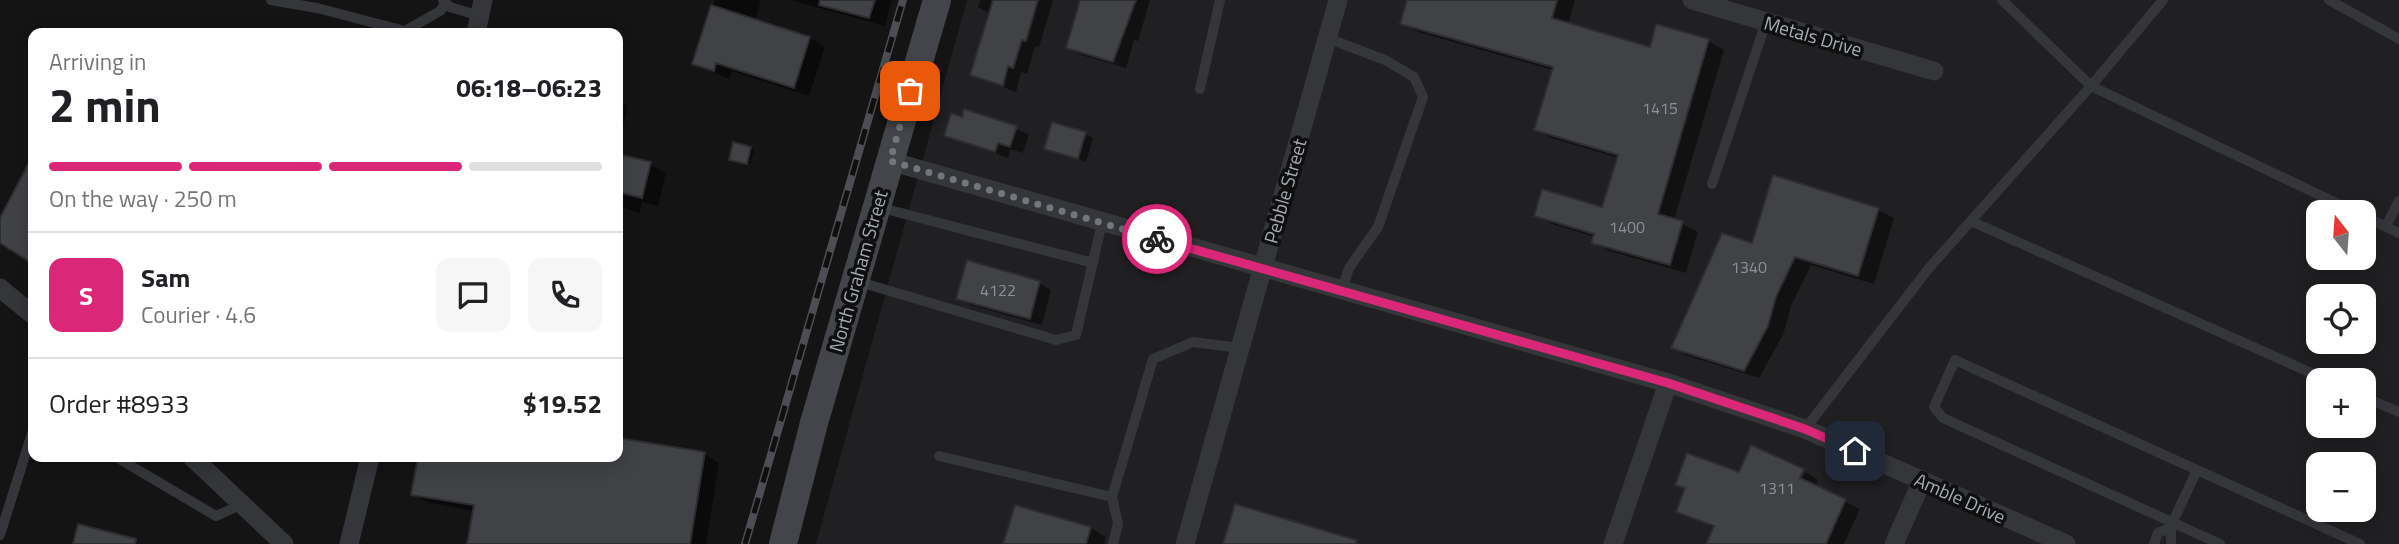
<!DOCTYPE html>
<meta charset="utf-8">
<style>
:root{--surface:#fff;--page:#f6f6f6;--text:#202124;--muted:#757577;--line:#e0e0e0;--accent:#db2777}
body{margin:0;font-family:"Titillium Web",sans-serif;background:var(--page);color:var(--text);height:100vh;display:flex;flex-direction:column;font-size:26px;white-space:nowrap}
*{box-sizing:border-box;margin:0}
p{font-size:23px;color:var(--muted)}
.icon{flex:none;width:38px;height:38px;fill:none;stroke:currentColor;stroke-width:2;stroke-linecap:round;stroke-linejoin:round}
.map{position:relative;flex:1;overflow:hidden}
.drawer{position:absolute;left:28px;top:28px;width:595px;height:434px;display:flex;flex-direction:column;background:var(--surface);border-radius:14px;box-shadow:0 4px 18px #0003}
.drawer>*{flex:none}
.needle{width:46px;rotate:343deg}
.buttons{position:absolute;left:2306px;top:200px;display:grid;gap:14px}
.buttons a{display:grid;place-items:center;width:70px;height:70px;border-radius:14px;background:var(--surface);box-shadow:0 4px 18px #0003;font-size:35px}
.pin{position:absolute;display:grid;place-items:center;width:60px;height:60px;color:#fff;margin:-30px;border-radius:14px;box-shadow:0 4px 10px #0006}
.courier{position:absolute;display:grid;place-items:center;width:70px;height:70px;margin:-35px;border:5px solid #db2777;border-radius:50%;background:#fff;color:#222;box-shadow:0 2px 9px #0007}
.overview em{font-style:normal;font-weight:700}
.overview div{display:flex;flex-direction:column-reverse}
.overview{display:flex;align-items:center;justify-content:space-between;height:119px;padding:0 21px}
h1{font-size:46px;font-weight:700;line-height:52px}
.bar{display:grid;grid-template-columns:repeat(4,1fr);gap:10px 7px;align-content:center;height:84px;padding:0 21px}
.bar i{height:9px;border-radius:5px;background:var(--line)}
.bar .active{background:var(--accent)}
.bar p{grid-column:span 4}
.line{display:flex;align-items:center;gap:18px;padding:0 21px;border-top:2px solid var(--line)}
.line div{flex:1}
.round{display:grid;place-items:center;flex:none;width:74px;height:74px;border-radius:14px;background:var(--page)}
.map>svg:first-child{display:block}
</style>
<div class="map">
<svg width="2399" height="544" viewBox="0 0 2399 544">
<rect width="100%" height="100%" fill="#141415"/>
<path fill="#202022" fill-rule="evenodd" d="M 967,0 L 2399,0 L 2399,544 L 816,544 ZM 2319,212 L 2364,212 L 2364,257 L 2319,257 ZM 2319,296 L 2364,296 L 2364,341 L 2319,341 ZM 2319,380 L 2364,380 L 2364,425 L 2319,425 ZM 2319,464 L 2364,464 L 2364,509 L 2319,509 Z"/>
<path fill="#0007" d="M 715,0 L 761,0 L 755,21 L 810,38 L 825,47 L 809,96 L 732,71 L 729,79 L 694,63 Z
M 790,0 L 892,0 L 885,26 Z
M 980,0 L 1053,0 L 1039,47 L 1035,46 L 1027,74 L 1021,72 L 1016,92 L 972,75 L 990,14 L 978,7 Z
M 1082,0 L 1150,0 L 1138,41 L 1134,40 L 1126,68 L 1081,55 L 1068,48 Z
M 1409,0 L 1575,0 L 1568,24 L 1651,49 L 1708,41 L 1724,50 L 1674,220 L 1698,232 L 1686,273 L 1609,251 L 1593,242 L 1595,237 L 1552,224 L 1536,215 L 1604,209 L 1619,158 L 1551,138 L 1536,129 L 1553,70 L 1418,32 L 1402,23 Z
M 618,100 L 628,106 L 618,146 Z
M 965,111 L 1029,134 L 1023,153 L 1011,149 L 1008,158 L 946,135 L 963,119 Z
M 1085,134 L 1093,138 L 1086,162 L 1046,148 Z
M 750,148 L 754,150 L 750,164 L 735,161 Z
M 618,156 L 650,164 L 666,173 L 658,206 L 642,202 L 639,213 L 618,205 Z
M 33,159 L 33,263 L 0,241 L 0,222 Z
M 1878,210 L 1894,218 L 1874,284 L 1811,265 L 1791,306 L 1783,335 L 1759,378 L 1688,356 L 1673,347 L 1754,245 Z
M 1039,283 L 1051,290 L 1042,325 L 970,305 L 958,298 Z
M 618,440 L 704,454 L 719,463 L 706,544 L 469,544 L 475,511 L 429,503 L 413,494 L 419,457 L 618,457 Z
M 1805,472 L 1818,480 L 1815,487 L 1860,509 L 1844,544 L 1708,544 L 1715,528 L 1678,511 L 1686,489 L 1678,484 L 1739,474 L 1798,487 Z
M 1016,507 L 1091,528 L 1106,537 L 1104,544 L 1005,544 Z"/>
<path fill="#404245" stroke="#2e2e31" stroke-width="2" d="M 820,0 L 875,0 L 869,18 L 819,5 Z
M 993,0 L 1038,0 L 1026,41 L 1022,40 L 1013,68 L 1008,66 L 1003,86 L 970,75 Z
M 1080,0 L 1136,0 L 1113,62 L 1066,48 Z
M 1407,0 L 1557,0 L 1552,18 L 1650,47 L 1656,24 L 1709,39 L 1658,214 L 1683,221 L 1670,265 L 1591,243 L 1594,234 L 1534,216 L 1542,189 L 1602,207 L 1618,155 L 1534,130 L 1553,67 L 1400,24 Z
M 711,5 L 810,37 L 794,88 L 716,63 L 714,71 L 692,64 Z
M 964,109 L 1017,126 L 1010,147 L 998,143 L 995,152 L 944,136 L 951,113 L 962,117 Z
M 1052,122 L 1086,132 L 1078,159 L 1044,149 Z
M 733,142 L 751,147 L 747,164 L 729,160 Z
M 618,154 L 651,162 L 642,198 L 618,192 Z
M 33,155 L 33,264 L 0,243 L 0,218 Z
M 1773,175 L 1879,208 L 1858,276 L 1795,257 L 1776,297 L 1768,326 L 1744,371 L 1671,348 L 1722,233 L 1752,243 Z
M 967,260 L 1040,281 L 1030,319 L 956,299 Z
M 618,438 L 705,452 L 690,544 L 467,544 L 474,505 L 411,495 L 418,457 L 618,457 Z
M 1751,445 L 1804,469 L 1800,478 L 1846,499 L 1826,544 L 1706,544 L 1714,526 L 1676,512 L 1685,488 L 1675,485 L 1687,453 L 1739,472 Z
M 1235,504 L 1356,540 L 1356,544 L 1223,544 Z
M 1015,505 L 1091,527 L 1086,544 L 1003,544 Z
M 78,524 L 136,539 L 135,544 L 73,544 Z"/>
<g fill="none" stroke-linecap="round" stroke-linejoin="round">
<path stroke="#35363a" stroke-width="10" d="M 271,0 L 317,8 L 405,31 L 440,11 L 446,3
M 443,0 L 450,7 L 480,16
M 2002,0 L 2091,86 L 2163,0
M 2329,0 L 2399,39
M 1327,38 L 1385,60 L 1414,77 L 1423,97 L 1378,227 L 1349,268 L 1342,290
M 1200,89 L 1220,0
M 1712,184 L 1766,22
M 878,207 L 1093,263
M 2364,216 L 2399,233
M 1973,222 L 2327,380
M 2386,226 L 2399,201
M 856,281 L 1056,340 L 1076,335 L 1102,223
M 2364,397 L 2399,412
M 1805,429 L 1929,268 L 2091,86 L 2355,212
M 939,456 L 1112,497 L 1153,359 L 1193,342 L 1239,348
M 116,457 L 216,516 L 243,504
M 1112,497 L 1118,523 L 1113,544
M 2171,526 L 2197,470
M 0,535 L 33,430
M 2154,544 L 2158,533 L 2171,527 L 2171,544
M 2220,544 L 1943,418 L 1934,407 L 1955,360 L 2360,544"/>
<path stroke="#35363a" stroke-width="19" d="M 1692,0 L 1934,71
M 476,33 L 483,0
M 890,161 L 1668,383 L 1805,429 L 2066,544
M 0,288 L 33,315
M 192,457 L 284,544
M 349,544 L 370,457
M 1185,544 L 1338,0
M 1613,544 L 1668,383
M 1894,544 L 1922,481"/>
<path stroke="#43454a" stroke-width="28" d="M 783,544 L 814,423 L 937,0"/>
<defs>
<path id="rail" d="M 745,544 L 903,0"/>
</defs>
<use href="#rail" stroke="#4c4e53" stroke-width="8"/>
<use href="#rail" stroke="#0f0f10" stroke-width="5" stroke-dasharray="16" stroke-linecap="butt"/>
</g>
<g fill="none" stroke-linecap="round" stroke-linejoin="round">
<path stroke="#73777d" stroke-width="7" stroke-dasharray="0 12.6" d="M 910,91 L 890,161 L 1157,239"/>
<path stroke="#db2777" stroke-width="9" d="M 1157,239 L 1668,383 L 1805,429 L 1855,451"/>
</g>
<g text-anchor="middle" stroke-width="7" stroke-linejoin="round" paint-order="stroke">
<g font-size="16" fill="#8c9299">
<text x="1660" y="114">1415</text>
<text x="1627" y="233">1400</text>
<text x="1749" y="273">1340</text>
<text x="998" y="296">4122</text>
<text x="1777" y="494">1311</text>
</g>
<g font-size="19" fill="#a6acb5" stroke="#0f0f10">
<text transform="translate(1813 36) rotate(16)" y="7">Metals Drive</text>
<text transform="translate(1285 191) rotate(-74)" y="7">Pebble Street</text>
<text transform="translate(858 271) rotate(-74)" y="7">North Graham Street</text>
<text transform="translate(1960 498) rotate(24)" y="7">Amble Drive</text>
</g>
</g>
</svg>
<div class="buttons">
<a><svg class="needle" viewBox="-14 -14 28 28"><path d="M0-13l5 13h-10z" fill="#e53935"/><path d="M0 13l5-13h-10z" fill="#757577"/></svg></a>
<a><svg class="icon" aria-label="locate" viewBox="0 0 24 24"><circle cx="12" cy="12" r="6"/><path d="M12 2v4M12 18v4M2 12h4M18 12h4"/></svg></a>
<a>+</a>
<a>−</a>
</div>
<div class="pin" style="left:910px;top:91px;background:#ea580c"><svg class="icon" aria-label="bag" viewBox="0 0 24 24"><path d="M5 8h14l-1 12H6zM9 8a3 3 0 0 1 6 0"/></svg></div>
<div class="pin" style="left:1855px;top:451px;background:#1f2937"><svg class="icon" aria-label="home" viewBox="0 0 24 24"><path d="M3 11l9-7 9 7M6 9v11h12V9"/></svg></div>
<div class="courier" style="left:1157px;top:239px"><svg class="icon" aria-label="bike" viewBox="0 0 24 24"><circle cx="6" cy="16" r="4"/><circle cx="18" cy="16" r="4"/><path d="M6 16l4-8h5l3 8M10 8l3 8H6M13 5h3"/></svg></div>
<section class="drawer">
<div class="overview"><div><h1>2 min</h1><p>Arriving in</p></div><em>06:18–06:23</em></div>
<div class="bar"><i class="active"></i><i class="active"></i><i class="active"></i><i></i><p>On the way · 250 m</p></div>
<div class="line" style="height:126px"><b class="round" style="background:var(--accent);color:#fff">S</b><div><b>Sam</b><p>Courier · 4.6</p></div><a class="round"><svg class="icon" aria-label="chat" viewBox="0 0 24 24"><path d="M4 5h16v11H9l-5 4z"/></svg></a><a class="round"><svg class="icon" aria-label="phone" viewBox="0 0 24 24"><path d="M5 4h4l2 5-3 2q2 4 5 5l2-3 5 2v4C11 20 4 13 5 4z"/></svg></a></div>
<div class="line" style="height:91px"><div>Order #8933</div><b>$19.52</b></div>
</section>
</div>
